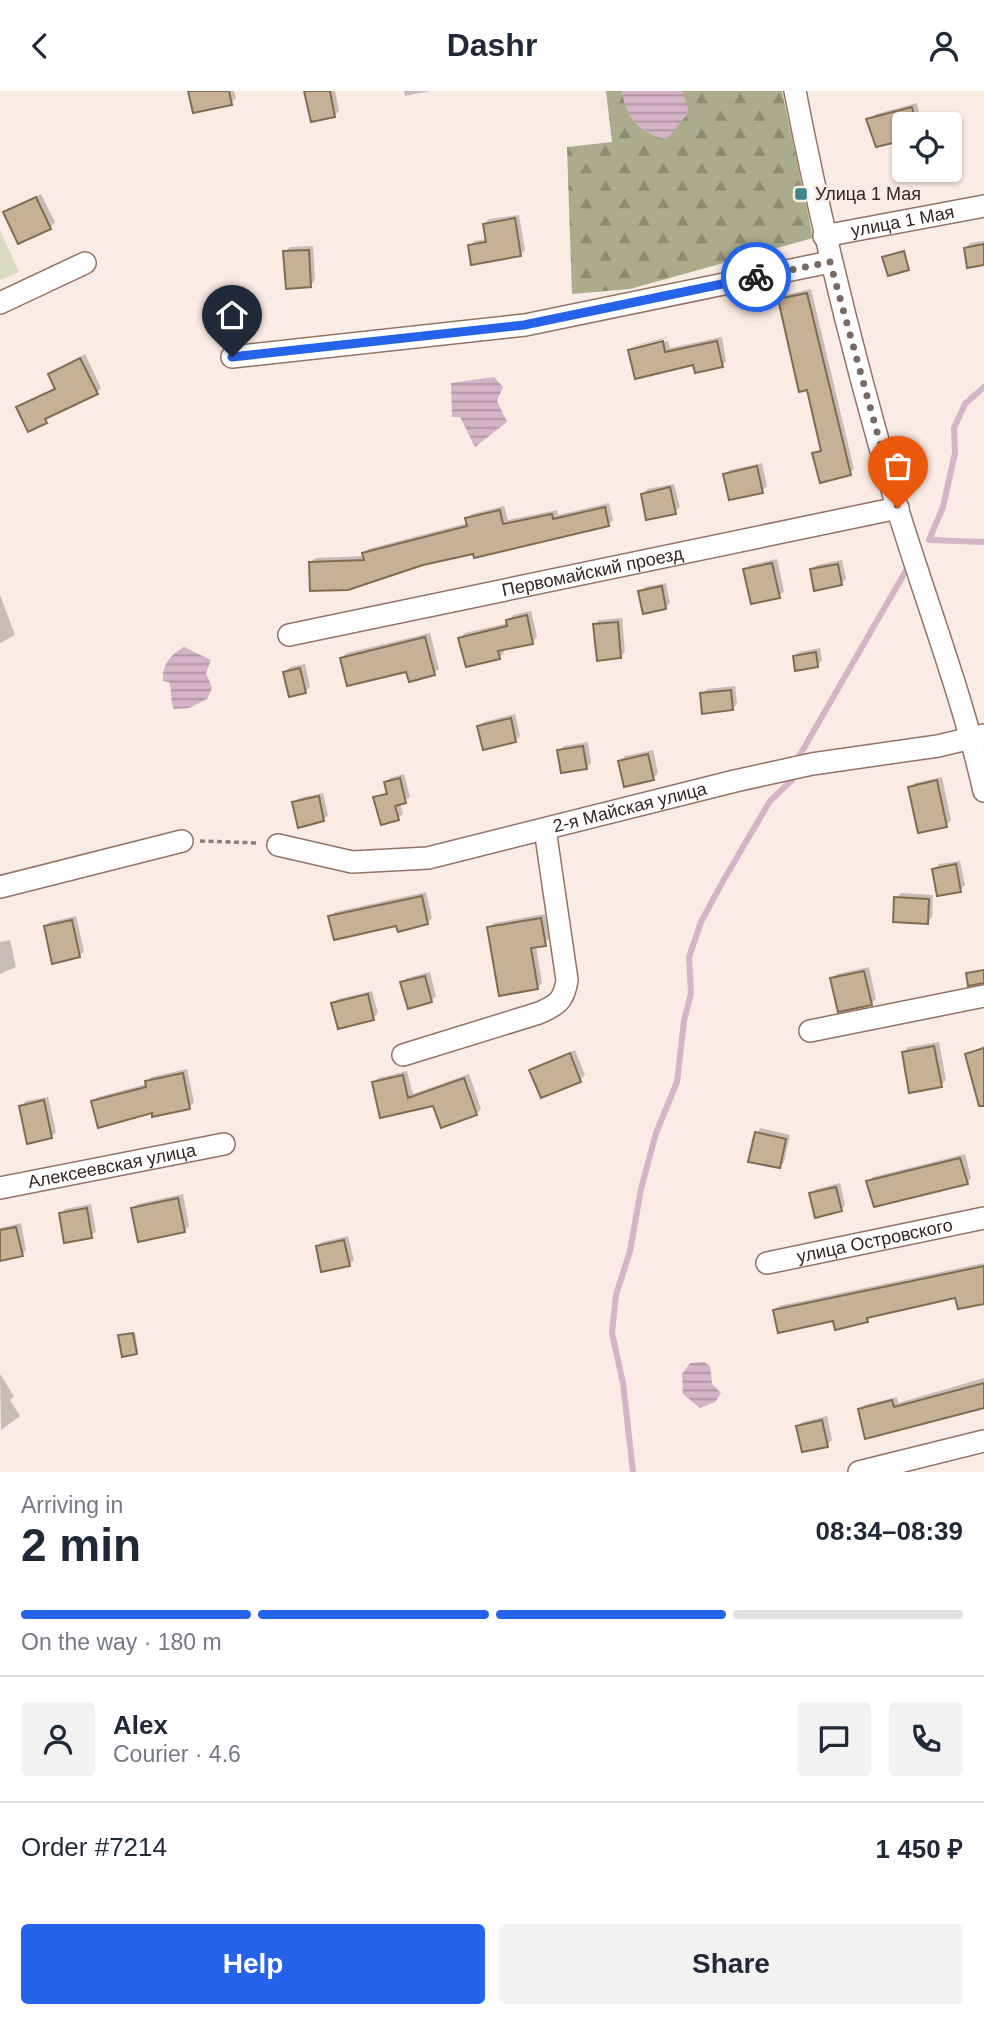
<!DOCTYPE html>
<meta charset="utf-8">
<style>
:root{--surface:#fff;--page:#f2f2f3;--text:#1f2937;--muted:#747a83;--line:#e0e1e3;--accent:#2563eb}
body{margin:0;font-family:Helvetica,sans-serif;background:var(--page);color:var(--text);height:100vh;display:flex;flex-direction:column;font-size:26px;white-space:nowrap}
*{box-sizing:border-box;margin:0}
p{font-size:23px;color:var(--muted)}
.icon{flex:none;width:38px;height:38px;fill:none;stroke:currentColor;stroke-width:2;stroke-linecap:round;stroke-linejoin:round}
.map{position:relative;height:1381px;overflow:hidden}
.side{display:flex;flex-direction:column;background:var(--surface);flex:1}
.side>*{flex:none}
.controls{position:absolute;left:892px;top:21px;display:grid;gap:14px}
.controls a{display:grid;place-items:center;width:70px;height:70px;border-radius:7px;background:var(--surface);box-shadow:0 2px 5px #0004;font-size:35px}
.pin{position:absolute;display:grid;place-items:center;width:60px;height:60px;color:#fff;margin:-72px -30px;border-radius:50% 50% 50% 0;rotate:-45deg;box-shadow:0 0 7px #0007}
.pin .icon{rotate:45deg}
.courier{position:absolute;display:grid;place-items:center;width:70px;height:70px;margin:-35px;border:5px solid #2563eb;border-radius:50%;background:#fff;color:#222;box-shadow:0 2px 9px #0007}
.head em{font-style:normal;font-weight:700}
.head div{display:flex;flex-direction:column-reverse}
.head{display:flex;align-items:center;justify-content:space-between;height:119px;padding:0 21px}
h1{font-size:46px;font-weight:700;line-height:52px}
.bar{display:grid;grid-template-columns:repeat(4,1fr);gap:10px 7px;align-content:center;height:84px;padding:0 21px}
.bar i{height:9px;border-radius:5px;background:var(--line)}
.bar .selected{background:var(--accent)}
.bar p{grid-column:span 4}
.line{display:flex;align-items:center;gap:18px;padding:0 21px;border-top:2px solid var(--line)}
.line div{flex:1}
.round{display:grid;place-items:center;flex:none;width:74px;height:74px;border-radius:7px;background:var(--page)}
.action{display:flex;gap:14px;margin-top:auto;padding:14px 21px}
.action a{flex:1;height:80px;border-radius:7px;background:var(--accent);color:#fff;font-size:28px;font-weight:700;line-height:80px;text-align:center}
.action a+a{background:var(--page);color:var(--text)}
header{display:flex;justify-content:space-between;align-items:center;height:91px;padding:0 21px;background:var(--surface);font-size:32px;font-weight:700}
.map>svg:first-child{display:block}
</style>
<header><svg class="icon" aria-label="back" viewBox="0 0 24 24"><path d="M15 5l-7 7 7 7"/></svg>Dashr<svg class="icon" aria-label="person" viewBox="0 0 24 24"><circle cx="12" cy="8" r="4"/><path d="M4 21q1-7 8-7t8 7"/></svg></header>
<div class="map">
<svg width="984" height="1381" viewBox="0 0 984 1381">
<defs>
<pattern id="forest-firs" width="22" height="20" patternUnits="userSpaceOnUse" patternTransform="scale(1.75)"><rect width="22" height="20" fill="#abac8c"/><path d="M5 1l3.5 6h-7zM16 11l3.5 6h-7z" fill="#8c8c72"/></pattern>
<pattern id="water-rules" width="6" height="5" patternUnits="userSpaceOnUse" patternTransform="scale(1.75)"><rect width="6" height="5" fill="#d4b4c6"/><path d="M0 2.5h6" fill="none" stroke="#ad92a0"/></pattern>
</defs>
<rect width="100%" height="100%" fill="#faebe4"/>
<path fill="#dadbc3" d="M 0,139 L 19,181 L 0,189 Z"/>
<path fill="url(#forest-firs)" d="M 606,0 L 622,0 C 626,27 641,43 667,48 L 682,0 L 782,0 L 813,147 L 630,198 L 572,203 L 567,56 L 612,51 Z"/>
<path fill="url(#water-rules)" d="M 622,0 L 682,0 L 689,21 L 667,48 C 641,43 626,27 622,0 Z
M 494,286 L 503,296 L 497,310 L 507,331 L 475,356 L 460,326 L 452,326 L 451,292 Z
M 184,556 L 211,569 L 206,582 L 212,597 L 207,608 L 189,617 L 174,618 C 169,608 173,601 169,591 L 163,590 C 162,573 170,564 184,556 Z
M 704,1271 L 710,1275 L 712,1293 L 721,1302 L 715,1311 L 700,1317 L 683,1303 L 682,1283 L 690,1272 Z"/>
<path fill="#0003" d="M 190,0 L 234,0 L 236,7 L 231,12 Z
M 306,0 L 335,0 L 339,20 L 334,25 Z
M 404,0 L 430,0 L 405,5 Z
M 917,12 L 922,33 L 871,28 L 876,23 Z
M 41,103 L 55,131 L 50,136 L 6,122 Z
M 519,124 L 525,159 L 520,164 L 470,155 L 474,150 L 487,148 L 484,133 L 489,128 Z
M 984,150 L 984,172 L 965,157 L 970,152 Z
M 313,155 L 315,189 L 311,194 L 285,161 L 290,156 Z
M 905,159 L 908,177 L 884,167 L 886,165 Z
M 811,198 L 854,378 L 850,382 L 814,363 L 823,357 L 780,208 L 785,204 Z
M 667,246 L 667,247 L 633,256 L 634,255 Z
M 722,246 L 726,270 L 722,275 L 629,259 L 668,250 L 670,257 Z
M 85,263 L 101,297 L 97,301 L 50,324 L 46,331 L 18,317 L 56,296 L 50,283 Z
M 762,372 L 767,395 L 762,400 L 725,384 L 730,379 Z
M 674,393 L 680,416 L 675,421 L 643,403 L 647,398 Z
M 609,412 L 613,429 L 608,434 L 422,472 L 311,471 L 316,467 L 364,465 L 368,458 L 468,432 L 467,428 L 472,423 L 504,415 L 508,429 L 557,419 L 558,424 Z
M 777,468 L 784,500 L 779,505 L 745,479 L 750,474 Z
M 842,469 L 846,488 L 841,493 L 812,478 L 817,474 Z
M 666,492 L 670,512 L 665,517 L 640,501 L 645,496 Z
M 0,504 L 15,544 L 0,552 Z
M 531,520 L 537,546 L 532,551 L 502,557 L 504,562 L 499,567 L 460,547 L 465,542 L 508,532 L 513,524 Z
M 622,527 L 625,561 L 621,565 L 595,534 L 599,529 Z
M 430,542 L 439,578 L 434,582 L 342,567 L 347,562 Z
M 820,557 L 822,569 L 818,574 L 795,565 L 799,561 Z
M 305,573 L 310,596 L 305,600 L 285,581 L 290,576 Z
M 735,595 L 737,613 L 732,618 L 702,603 L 707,598 Z
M 515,623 L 520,645 L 515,650 L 479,636 L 484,631 Z
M 588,651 L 591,672 L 586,677 L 559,660 L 564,655 Z
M 653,659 L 658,682 L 653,687 L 620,670 L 625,665 Z
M 404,683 L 410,706 L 400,712 L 403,723 L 398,727 L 375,707 L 388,700 L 385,692 L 390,687 Z
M 942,686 L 951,729 L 946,734 L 910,696 L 915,692 Z
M 323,702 L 328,724 L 323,729 L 294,712 L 299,707 Z
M 960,770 L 965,794 L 960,799 L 934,778 L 939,773 Z
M 426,801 L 432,827 L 427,832 L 397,833 L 330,826 L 335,821 Z
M 901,802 L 933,804 L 932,826 L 927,831 L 896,807 Z
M 545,823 L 549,848 L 536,855 L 542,892 L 537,897 L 489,837 L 494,832 Z
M 76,825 L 84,860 L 79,865 L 46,835 L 50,831 Z
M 10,849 L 16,876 L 0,883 L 0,851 Z
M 869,876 L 876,908 L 871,913 L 832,888 L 837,883 Z
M 430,881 L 436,905 L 431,910 L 402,892 L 407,887 Z
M 372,900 L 378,922 L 373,927 L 333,913 L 338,908 Z
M 939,951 L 946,989 L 941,994 L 904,961 L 908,956 Z
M 984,955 L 984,996 L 967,963 Z
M 575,959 L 585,984 L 580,989 L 531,980 Z
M 187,978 L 194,1011 L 190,1016 L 153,1020 L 93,1011 L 98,1006 L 147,993 L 151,986 Z
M 407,980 L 413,1003 L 469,983 L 481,1018 L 476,1023 L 434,1013 L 382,1024 L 374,991 L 379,987 Z
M 48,1006 L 56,1041 L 51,1046 L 21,1015 L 26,1010 Z
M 761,1037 L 790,1044 L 784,1071 L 779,1076 L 756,1042 Z
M 965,1063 L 971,1087 L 967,1092 L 868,1091 L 873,1086 Z
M 840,1092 L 845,1114 L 841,1119 L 811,1103 L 816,1098 Z
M 183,1103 L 189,1135 L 185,1139 L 133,1117 L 138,1113 Z
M 91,1113 L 96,1140 L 91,1145 L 61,1123 L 65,1118 Z
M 21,1132 L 26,1159 L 22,1163 L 0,1168 L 0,1137 Z
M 348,1145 L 354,1169 L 349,1174 L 317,1156 L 322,1151 Z
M 984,1172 L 984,1211 L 956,1205 L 873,1224 L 867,1229 L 774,1219 L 779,1215 Z
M 135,1241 L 138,1260 L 136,1262 L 120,1245 Z
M 0,1283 L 14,1305 L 10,1309 L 20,1325 L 1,1339 Z
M 984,1287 L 984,1318 L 866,1346 L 860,1319 L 864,1314 L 897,1306 L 898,1312 Z
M 827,1325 L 832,1349 L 827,1354 L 798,1335 L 803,1331 Z"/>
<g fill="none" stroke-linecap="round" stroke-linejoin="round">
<path stroke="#d4b4c6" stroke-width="6" d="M 984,296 L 965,313 L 954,337 L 955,362 L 943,416 L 929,449 L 984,451
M 797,669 L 908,476
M 633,1381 L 623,1292 L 612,1242 L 616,1204 L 630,1160 L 641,1098 L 656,1042 L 677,991 L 684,930 L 691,902 L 689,866 L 701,831 L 723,790 L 770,710 L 792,689"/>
</g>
<path fill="#c5b296" stroke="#806d51" stroke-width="2" d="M 188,0 L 229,0 L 232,14 L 193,22 Z
M 304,0 L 330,0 L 335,26 L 311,31 Z
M 912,16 L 916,33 L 905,33 L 905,49 L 876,56 L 866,28 Z
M 36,106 L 51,138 L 18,153 L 3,121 Z
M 515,127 L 521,165 L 471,174 L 468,154 L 486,151 L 483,133 Z
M 984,153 L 984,174 L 967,177 L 964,157 Z
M 309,159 L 311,196 L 286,198 L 283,160 Z
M 904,160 L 909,179 L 888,185 L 882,166 Z
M 807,202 L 851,384 L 820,392 L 812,362 L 821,360 L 807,299 L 799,301 L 778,208 Z
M 663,250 L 665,261 L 717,250 L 723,276 L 695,282 L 693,274 L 635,288 L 628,259 Z
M 80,267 L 98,303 L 45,328 L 47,332 L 28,341 L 16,316 L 55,298 L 48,283 Z
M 757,375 L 763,402 L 729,409 L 723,383 Z
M 670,396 L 676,423 L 646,429 L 641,403 Z
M 605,416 L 609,435 L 474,467 L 473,463 L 423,474 L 348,499 L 310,500 L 309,471 L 364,469 L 362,462 L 467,435 L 465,427 L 500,419 L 503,433 L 552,423 L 553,428 Z
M 772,472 L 780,507 L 751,513 L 743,478 Z
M 838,473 L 842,494 L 814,500 L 810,478 Z
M 662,495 L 666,518 L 643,523 L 638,500 Z
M 527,524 L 533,553 L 498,560 L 500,568 L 466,576 L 458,547 L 507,535 L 506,529 Z
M 618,531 L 621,567 L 597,570 L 593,533 Z
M 425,546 L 435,584 L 409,591 L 406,581 L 347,595 L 340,567 Z
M 816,561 L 818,576 L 795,580 L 793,565 Z
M 300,577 L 306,602 L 289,606 L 283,581 Z
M 731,599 L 733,619 L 702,623 L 700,602 Z
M 511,627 L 516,651 L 483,659 L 477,635 Z
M 583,655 L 587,678 L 561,682 L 557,659 Z
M 648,663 L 654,689 L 624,696 L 618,670 Z
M 400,687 L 406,712 L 395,715 L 399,729 L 381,734 L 373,706 L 387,703 L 384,691 Z
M 937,689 L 947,736 L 918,742 L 908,696 Z
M 319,705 L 324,730 L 298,737 L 292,711 Z
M 956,773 L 961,801 L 937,805 L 932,778 Z
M 422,805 L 428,833 L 398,841 L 396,835 L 334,849 L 328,825 Z
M 894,806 L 929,808 L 928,833 L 893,831 Z
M 541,827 L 546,855 L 531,857 L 538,898 L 499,905 L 487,836 Z
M 72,829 L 80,866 L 52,873 L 44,835 Z
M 984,879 L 984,892 L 968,895 L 966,882 Z
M 864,880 L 872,914 L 838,921 L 830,887 Z
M 425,885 L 432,911 L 408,918 L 400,891 Z
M 368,903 L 374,929 L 338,938 L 331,912 Z
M 934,955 L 942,996 L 909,1002 L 902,961 Z
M 984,957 L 984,1015 L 979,1015 L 965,963 Z
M 570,962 L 581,991 L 541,1007 L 529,979 Z
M 183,982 L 190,1018 L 152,1026 L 152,1022 L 98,1037 L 91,1010 L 146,996 L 145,990 Z
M 403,984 L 408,1007 L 464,987 L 477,1024 L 441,1037 L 433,1015 L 380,1027 L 372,991 Z
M 44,1009 L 52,1047 L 27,1053 L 19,1015 Z
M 755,1041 L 786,1048 L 780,1077 L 748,1071 Z
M 960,1067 L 968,1093 L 874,1116 L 866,1090 Z
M 836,1096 L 842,1120 L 815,1127 L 809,1102 Z
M 178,1107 L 185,1141 L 138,1151 L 131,1117 Z
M 87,1117 L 92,1147 L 64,1152 L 59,1122 Z
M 16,1136 L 23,1165 L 0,1170 L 0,1139 Z
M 344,1149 L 350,1175 L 321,1181 L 316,1155 Z
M 984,1175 L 984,1213 L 958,1218 L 955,1207 L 867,1227 L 868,1231 L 835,1239 L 833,1230 L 778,1242 L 773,1219 Z
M 133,1242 L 137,1263 L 122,1266 L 118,1244 Z
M 984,1292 L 984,1317 L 865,1348 L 858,1318 L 892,1309 L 894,1316 Z
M 822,1329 L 828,1356 L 802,1361 L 796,1335 Z"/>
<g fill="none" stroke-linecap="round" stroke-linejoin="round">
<defs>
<g id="minor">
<path d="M 795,0 C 822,140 857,279 897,416 C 926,511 962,603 984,700"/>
<path id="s1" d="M 824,145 L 984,115"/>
<path d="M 0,212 L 85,172"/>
<path d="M 232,266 L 525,234 L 830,171"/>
<path id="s2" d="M 289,544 L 898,417"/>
<path id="s3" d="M 278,754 L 352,771 L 428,767 L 735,690 L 812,673 L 938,655 L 984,644"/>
<path d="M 0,796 L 182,750"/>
<path d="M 810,940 L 984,905"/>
<path d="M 403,964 L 539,922 C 557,914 564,910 567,889 L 545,738"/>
<path id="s4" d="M 0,1097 L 224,1053"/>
<path id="s5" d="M 767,1172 L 984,1127"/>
<path d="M 859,1381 L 984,1350"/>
</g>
</defs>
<use href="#minor" stroke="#947363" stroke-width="24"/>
<path stroke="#8d7f78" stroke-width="3.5" stroke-dasharray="5 3.5" stroke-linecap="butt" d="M 200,750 L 259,752"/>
<use href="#minor" stroke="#fff" stroke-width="21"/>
</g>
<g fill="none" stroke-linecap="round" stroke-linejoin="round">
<path stroke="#796a64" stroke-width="7" stroke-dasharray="0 12.6" d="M 756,186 L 830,171 L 898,417"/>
<path stroke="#2563eb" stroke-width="9" d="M 232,266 L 524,234 L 756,186"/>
</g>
<rect fill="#3e858c" stroke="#faebe4" stroke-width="2.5" x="794" y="96" width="14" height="14" rx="3.5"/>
<g text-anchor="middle" stroke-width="5" stroke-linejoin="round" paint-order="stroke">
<g font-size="18" fill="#33251f" stroke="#faebe4" text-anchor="start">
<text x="815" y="109">Улица 1 Мая</text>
</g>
<g font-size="18" fill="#33251f" stroke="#faebe4">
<text dy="6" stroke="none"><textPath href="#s1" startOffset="80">улица 1 Мая</textPath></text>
<text dy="6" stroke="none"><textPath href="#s2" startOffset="310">Первомайский проезд</textPath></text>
<text dy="6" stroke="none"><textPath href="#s3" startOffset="360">2-я Майская улица</textPath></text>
<text dy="6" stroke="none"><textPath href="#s4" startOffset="114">Алексеевская улица</textPath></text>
<text dy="6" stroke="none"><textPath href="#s5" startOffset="110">улица Островского</textPath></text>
</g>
</g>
</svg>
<div class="controls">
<a><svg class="icon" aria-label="locate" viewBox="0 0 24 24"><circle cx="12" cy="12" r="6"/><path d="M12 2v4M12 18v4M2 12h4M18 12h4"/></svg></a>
</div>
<div class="pin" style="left:898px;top:417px;background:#ea580c"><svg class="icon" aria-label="bag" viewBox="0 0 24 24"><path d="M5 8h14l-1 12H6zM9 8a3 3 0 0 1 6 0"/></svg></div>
<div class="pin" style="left:232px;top:266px;background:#1f2937"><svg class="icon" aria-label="home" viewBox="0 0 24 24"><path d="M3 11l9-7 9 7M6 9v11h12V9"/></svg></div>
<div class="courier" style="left:756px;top:186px"><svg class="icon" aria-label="bike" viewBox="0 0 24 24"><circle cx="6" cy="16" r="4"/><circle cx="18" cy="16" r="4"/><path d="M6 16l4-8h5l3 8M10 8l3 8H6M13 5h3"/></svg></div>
</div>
<section class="side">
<div class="head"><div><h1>2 min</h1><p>Arriving in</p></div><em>08:34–08:39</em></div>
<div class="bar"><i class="selected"></i><i class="selected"></i><i class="selected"></i><i></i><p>On the way · 180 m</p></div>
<div class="line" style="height:126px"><a class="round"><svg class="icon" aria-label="person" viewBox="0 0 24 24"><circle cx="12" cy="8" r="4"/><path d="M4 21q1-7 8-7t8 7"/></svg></a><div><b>Alex</b><p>Courier · 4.6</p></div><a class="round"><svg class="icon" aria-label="chat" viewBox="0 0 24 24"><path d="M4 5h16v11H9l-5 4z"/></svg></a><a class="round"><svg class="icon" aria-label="phone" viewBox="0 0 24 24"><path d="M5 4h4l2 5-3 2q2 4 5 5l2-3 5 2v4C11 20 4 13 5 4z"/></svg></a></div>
<div class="line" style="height:91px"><div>Order #7214</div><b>1 450 ₽</b></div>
<div class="action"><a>Help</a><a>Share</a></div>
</section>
